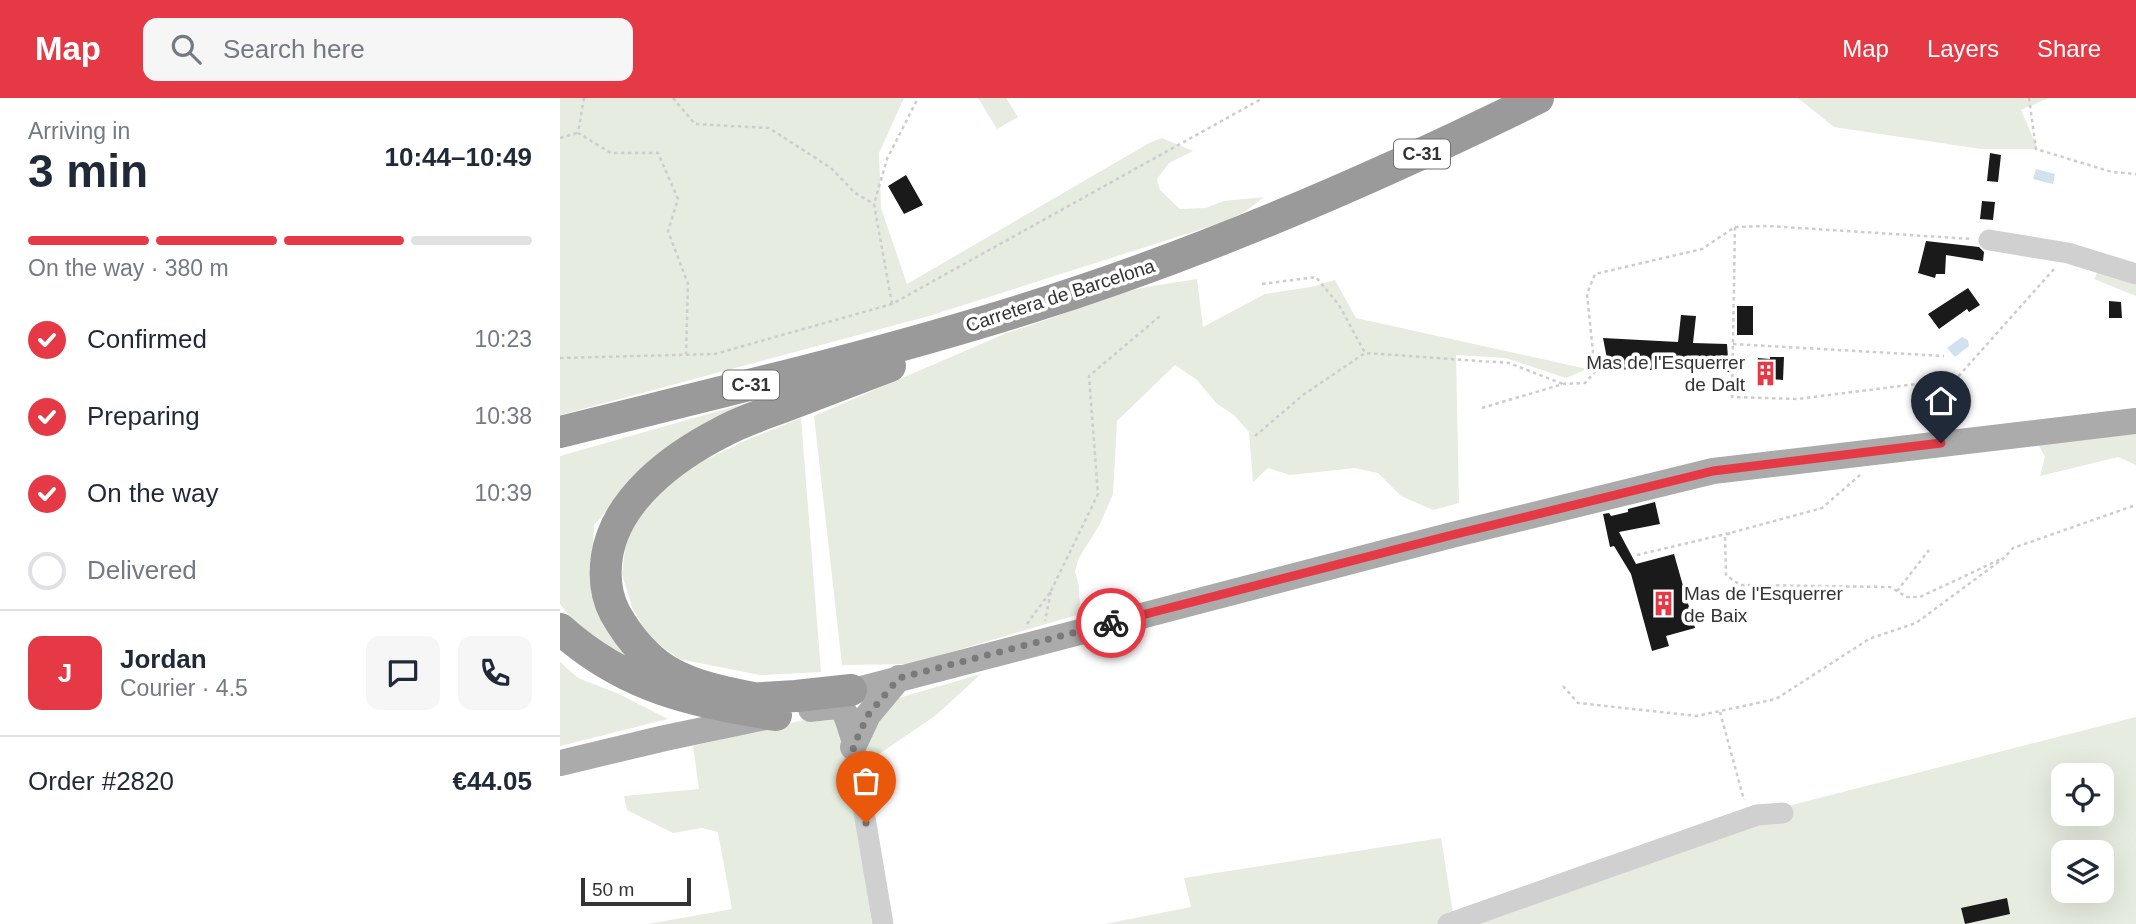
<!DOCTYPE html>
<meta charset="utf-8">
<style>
:root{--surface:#fff;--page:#f6f6f7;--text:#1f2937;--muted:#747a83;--line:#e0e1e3;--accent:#e63946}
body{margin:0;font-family:Arial,sans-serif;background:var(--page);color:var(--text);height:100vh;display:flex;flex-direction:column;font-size:26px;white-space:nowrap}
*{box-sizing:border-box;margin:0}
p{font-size:23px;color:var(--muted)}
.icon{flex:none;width:38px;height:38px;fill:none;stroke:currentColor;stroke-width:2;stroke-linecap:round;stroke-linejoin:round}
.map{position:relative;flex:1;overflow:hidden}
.sheet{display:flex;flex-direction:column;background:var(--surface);width:560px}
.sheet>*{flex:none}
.fabs{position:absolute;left:1491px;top:665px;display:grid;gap:14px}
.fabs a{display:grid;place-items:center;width:63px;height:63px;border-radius:14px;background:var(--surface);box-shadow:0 7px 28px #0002;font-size:35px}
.scale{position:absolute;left:21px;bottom:18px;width:110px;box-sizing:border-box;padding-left:7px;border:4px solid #333;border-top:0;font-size:19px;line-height:24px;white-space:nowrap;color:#333;-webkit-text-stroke:5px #fff;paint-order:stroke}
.pin{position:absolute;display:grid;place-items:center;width:60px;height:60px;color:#fff;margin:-72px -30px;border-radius:50% 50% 50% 0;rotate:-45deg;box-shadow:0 0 7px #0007}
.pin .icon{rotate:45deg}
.courier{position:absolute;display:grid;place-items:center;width:70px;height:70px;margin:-35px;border:5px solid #e63946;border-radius:50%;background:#fff;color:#222;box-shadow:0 2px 9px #0007}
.head em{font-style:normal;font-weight:800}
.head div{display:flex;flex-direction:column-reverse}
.head{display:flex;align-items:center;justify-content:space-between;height:119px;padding:0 28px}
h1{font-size:46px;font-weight:800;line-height:52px}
.bar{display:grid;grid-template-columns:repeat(4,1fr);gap:10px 7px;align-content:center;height:84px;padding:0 28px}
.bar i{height:9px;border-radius:5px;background:var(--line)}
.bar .on{background:var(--accent)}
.bar p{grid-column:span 4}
.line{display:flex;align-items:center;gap:18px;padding:0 28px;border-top:2px solid var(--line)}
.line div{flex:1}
.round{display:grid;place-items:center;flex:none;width:74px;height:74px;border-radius:14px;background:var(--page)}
ol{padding:0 28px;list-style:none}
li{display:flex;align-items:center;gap:21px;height:77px}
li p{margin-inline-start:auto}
li .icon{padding:7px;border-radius:50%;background:var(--accent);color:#fff;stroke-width:4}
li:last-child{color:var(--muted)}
li i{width:38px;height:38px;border:4px solid var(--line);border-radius:50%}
header{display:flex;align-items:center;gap:42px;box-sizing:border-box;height:98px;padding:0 35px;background:var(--accent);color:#fff}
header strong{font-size:33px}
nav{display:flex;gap:38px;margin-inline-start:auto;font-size:24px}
.search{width:490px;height:63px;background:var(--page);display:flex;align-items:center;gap:18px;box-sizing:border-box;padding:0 24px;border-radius:14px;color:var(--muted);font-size:26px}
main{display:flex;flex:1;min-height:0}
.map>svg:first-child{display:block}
</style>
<header>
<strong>Map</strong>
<div class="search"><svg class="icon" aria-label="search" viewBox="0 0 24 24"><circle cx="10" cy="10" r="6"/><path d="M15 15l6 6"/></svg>Search here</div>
<nav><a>Map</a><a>Layers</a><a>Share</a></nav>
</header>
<main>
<section class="sheet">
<div class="head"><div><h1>3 min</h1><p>Arriving in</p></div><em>10:44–10:49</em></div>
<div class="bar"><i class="on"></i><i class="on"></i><i class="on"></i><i></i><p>On the way · 380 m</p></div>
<ol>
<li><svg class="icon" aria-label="check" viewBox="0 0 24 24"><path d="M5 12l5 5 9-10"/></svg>Confirmed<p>10:23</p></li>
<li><svg class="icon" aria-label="check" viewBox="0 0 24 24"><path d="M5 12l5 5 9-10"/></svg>Preparing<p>10:38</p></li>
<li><svg class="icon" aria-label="check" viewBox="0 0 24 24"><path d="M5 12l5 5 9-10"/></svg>On the way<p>10:39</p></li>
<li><i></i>Delivered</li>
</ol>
<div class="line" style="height:126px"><b class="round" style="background:var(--accent);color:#fff">J</b><div><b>Jordan</b><p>Courier · 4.5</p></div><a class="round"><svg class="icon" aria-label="chat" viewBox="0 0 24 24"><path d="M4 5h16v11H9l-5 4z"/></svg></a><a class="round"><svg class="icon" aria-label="phone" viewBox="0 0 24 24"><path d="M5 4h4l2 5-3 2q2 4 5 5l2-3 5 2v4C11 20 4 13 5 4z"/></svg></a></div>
<div class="line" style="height:91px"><div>Order #2820</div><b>€44.05</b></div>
</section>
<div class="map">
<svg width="1576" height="826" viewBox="0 0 1576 826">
<rect width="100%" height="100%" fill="#fff"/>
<path fill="#e6ecdf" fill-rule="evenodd" d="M 0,0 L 344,0 L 319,55 L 321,110 L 347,186 L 591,44 L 602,40 L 633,53 L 609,65 L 597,81 L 600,92 L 620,111 L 646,110 L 664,103 L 704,99 L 686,113 L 664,124 L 369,218 L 0,317 Z
M 418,0 L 446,0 L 458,19 L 437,31 Z
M 1238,0 L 1489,0 L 1461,12 L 1478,51 L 1421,51 L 1274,29 Z
M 1538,173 L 1576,184 L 1576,198 L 1534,181 Z
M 637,181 L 643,229 L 705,196 L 751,189 L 775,182 L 796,220 L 1027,271 L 1006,280 L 946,260 L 896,257 L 899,405 L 873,412 L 841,398 L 818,375 L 795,370 L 730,377 L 708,370 L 693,384 L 689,334 L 674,317 L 656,305 L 637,282 L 615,267 L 557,323 L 553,396 L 540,426 L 519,460 L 515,473 L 519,489 L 520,516 L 350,566 L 282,567 L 254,318 L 449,234 C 489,223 527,205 567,194 C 590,187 614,185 637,181 Z
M 187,305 L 66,390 L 34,427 L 31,483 L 84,572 L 26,539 L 0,506 L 0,358 Z
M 241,320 L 261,574 L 200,577 L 119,561 L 89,539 L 72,509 L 62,476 L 66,443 L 76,417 L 104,388 L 141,364 L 189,341 Z
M 1576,335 L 1576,367 L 1558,359 L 1480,378 L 1485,359 L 1478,346 Z
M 0,564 L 18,580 L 59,596 L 108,621 L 0,648 Z
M 421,576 L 375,618 L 319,656 L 308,680 L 304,642 L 325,604 Z
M 278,614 L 284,631 L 312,826 L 88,826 L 172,811 L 158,734 L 142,730 L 113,735 L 67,712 L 64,698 L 139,691 L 133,648 Z
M 1576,619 L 1576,826 L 545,826 L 631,809 L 624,780 L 881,740 L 893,815 L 1025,766 L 1198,708 L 1216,711 ZM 1503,677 L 1542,677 L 1542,716 L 1503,716 ZM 1503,754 L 1542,754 L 1542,793 L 1503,793 Z"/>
<path fill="#cfe2ee" d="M 1476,71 L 1495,76 L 1493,86 L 1473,81 Z
M 1402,239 L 1408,242 L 1409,248 L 1395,259 L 1387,250 Z"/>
<path fill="#1a1a1a" d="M 1430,55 L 1441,57 L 1438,84 L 1427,83 Z
M 346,77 L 363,107 L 344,116 L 328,88 Z
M 1422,103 L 1435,104 L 1433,122 L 1420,121 Z
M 1366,143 L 1419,149 L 1424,154 L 1423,163 L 1386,157 L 1385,176 L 1376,176 L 1375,180 L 1358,175 Z
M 1408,190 L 1420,207 L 1409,214 L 1407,211 L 1379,231 L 1368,216 Z
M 1549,203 L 1561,204 L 1562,220 L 1549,220 Z
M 1177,208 L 1193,208 L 1193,237 L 1177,237 Z
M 1121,217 L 1136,218 L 1133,245 L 1167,246 L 1169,274 L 1049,271 L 1043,240 L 1118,244 Z
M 1210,259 L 1224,259 L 1223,282 L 1197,280 L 1198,260 L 1210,261 Z
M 1095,404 L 1100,426 L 1059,434 L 1076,466 L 1114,456 L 1135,530 L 1106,538 L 1109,548 L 1092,553 L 1071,476 L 1054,448 L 1050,449 L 1043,416 L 1049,415 L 1051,418 L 1068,414 L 1068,411 Z
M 1447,800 L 1450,816 L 1405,826 L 1401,810 Z"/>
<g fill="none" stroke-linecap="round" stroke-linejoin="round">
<path stroke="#cdcdcd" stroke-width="2.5" stroke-dasharray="3.5 3.5" stroke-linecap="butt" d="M 24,0 L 18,35 L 51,55 L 98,55 L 118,101 L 108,133 L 128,186 L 126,256
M 113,0 L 135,26 L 209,30 L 271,70 L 295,95 L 314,106
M 1469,0 L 1476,51 L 1552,74 L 1576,76
M 0,40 L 17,35
M 1175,129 L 1172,299 L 1237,301 L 1396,281 L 1494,171
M 702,186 L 756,179 L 779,207 L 805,255
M 332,206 L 314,106 L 327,61 L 358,0
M 1173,246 L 1384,258
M 0,260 L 155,256 L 332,206 L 703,0
M 922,310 L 1003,286 L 1025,285 L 1035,274 L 1027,196 L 1035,176 L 1142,151 L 1175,129 L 1208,128 L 1412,141
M 695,338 L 743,297 L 805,255 L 949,265 L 1003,286
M 1170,435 L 1165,438 L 1166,477 L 1180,487 L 1330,489 L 1347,499 L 1360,499 L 1441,461
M 1077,457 L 1170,435 L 1262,410 L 1300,377
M 491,493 L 538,396 L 529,278 L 600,218
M 1337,493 L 1369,452
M 467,526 L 491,493 L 485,523
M 1003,588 L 1018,605 L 1137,618 L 1216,601 L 1309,541 L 1356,525 L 1444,460 L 1453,450 L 1576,407
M 1160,614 L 1184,702"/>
<path stroke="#d0d0d0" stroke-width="21" d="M 1429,142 L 1508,155 L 1576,176
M 293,649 L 323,826
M 888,826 L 1197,717 L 1223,715"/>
<path stroke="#ababab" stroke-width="26" d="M 274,598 L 892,437 L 1153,373 L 1576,323
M 251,611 C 286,606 283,607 293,638
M 293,649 L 308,617 L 339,580
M 0,665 L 105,640 L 210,618"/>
<path stroke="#9a9a9a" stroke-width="32" d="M 0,334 C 156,295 312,259 465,211 C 642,156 812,82 978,0
M 0,531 C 66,590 131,603 216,617
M 193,600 C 127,587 90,577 55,515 C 46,498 44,478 47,458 C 56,401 113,359 162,334 C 185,321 211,314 236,304 C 267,292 298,280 330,268
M 186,601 L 236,598 L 291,592"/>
</g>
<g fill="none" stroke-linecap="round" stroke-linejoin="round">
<path stroke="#7a7a7a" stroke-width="7" stroke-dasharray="0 12.6" d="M 306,725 L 293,649 L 308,617 L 339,580 L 551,525"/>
<path stroke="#e63946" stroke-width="9" d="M 551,525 L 892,437 L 1153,373 L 1381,345"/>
</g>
<defs>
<symbol id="building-bare" viewBox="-9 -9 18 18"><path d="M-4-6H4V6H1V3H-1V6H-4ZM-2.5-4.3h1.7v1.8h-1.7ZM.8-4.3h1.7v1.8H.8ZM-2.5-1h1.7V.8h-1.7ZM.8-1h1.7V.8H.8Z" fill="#e63946" stroke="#fff" stroke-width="2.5" paint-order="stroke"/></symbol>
</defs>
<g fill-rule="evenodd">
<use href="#building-bare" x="1188" y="258" width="35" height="35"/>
<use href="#building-bare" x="1086" y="488" width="35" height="35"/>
</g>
<g text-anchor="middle" stroke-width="7" stroke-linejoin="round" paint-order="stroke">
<g fill="#fff" stroke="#707070" stroke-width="2">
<rect x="834" y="41.5" width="56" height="29" rx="5"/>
<rect x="163" y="272.5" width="56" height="29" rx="5"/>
</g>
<g font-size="18" font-weight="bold" fill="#333">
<text x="862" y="62">C-31</text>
<text x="191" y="293">C-31</text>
</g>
<g font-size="19" fill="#333" stroke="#fff">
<text transform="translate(500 197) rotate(-18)" y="7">Carretera de Barcelona</text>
</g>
<g font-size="19" fill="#333" stroke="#fff" text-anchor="end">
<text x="1185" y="271">Mas de l'Esquerrer<tspan x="1185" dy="22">de Dalt</tspan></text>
<text x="1124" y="502" text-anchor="start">Mas de l'Esquerrer<tspan x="1124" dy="22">de Baix</tspan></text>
</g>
</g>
</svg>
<div class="fabs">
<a><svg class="icon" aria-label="locate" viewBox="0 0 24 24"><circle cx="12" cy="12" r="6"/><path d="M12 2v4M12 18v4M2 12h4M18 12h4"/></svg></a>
<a><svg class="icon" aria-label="layers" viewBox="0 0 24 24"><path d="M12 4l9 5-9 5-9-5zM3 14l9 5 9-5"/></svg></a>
</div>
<div class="scale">50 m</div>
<div class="pin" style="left:306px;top:725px;background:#ea580c"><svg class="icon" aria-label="bag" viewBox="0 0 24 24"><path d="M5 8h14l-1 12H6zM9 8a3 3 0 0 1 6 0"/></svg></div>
<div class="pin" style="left:1381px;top:345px;background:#1f2937"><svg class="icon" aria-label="home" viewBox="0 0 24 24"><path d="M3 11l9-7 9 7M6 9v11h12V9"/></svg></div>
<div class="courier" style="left:551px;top:525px"><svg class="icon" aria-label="bike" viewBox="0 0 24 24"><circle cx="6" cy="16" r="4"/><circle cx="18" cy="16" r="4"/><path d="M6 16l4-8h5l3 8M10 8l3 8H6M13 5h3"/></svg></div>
</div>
</main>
